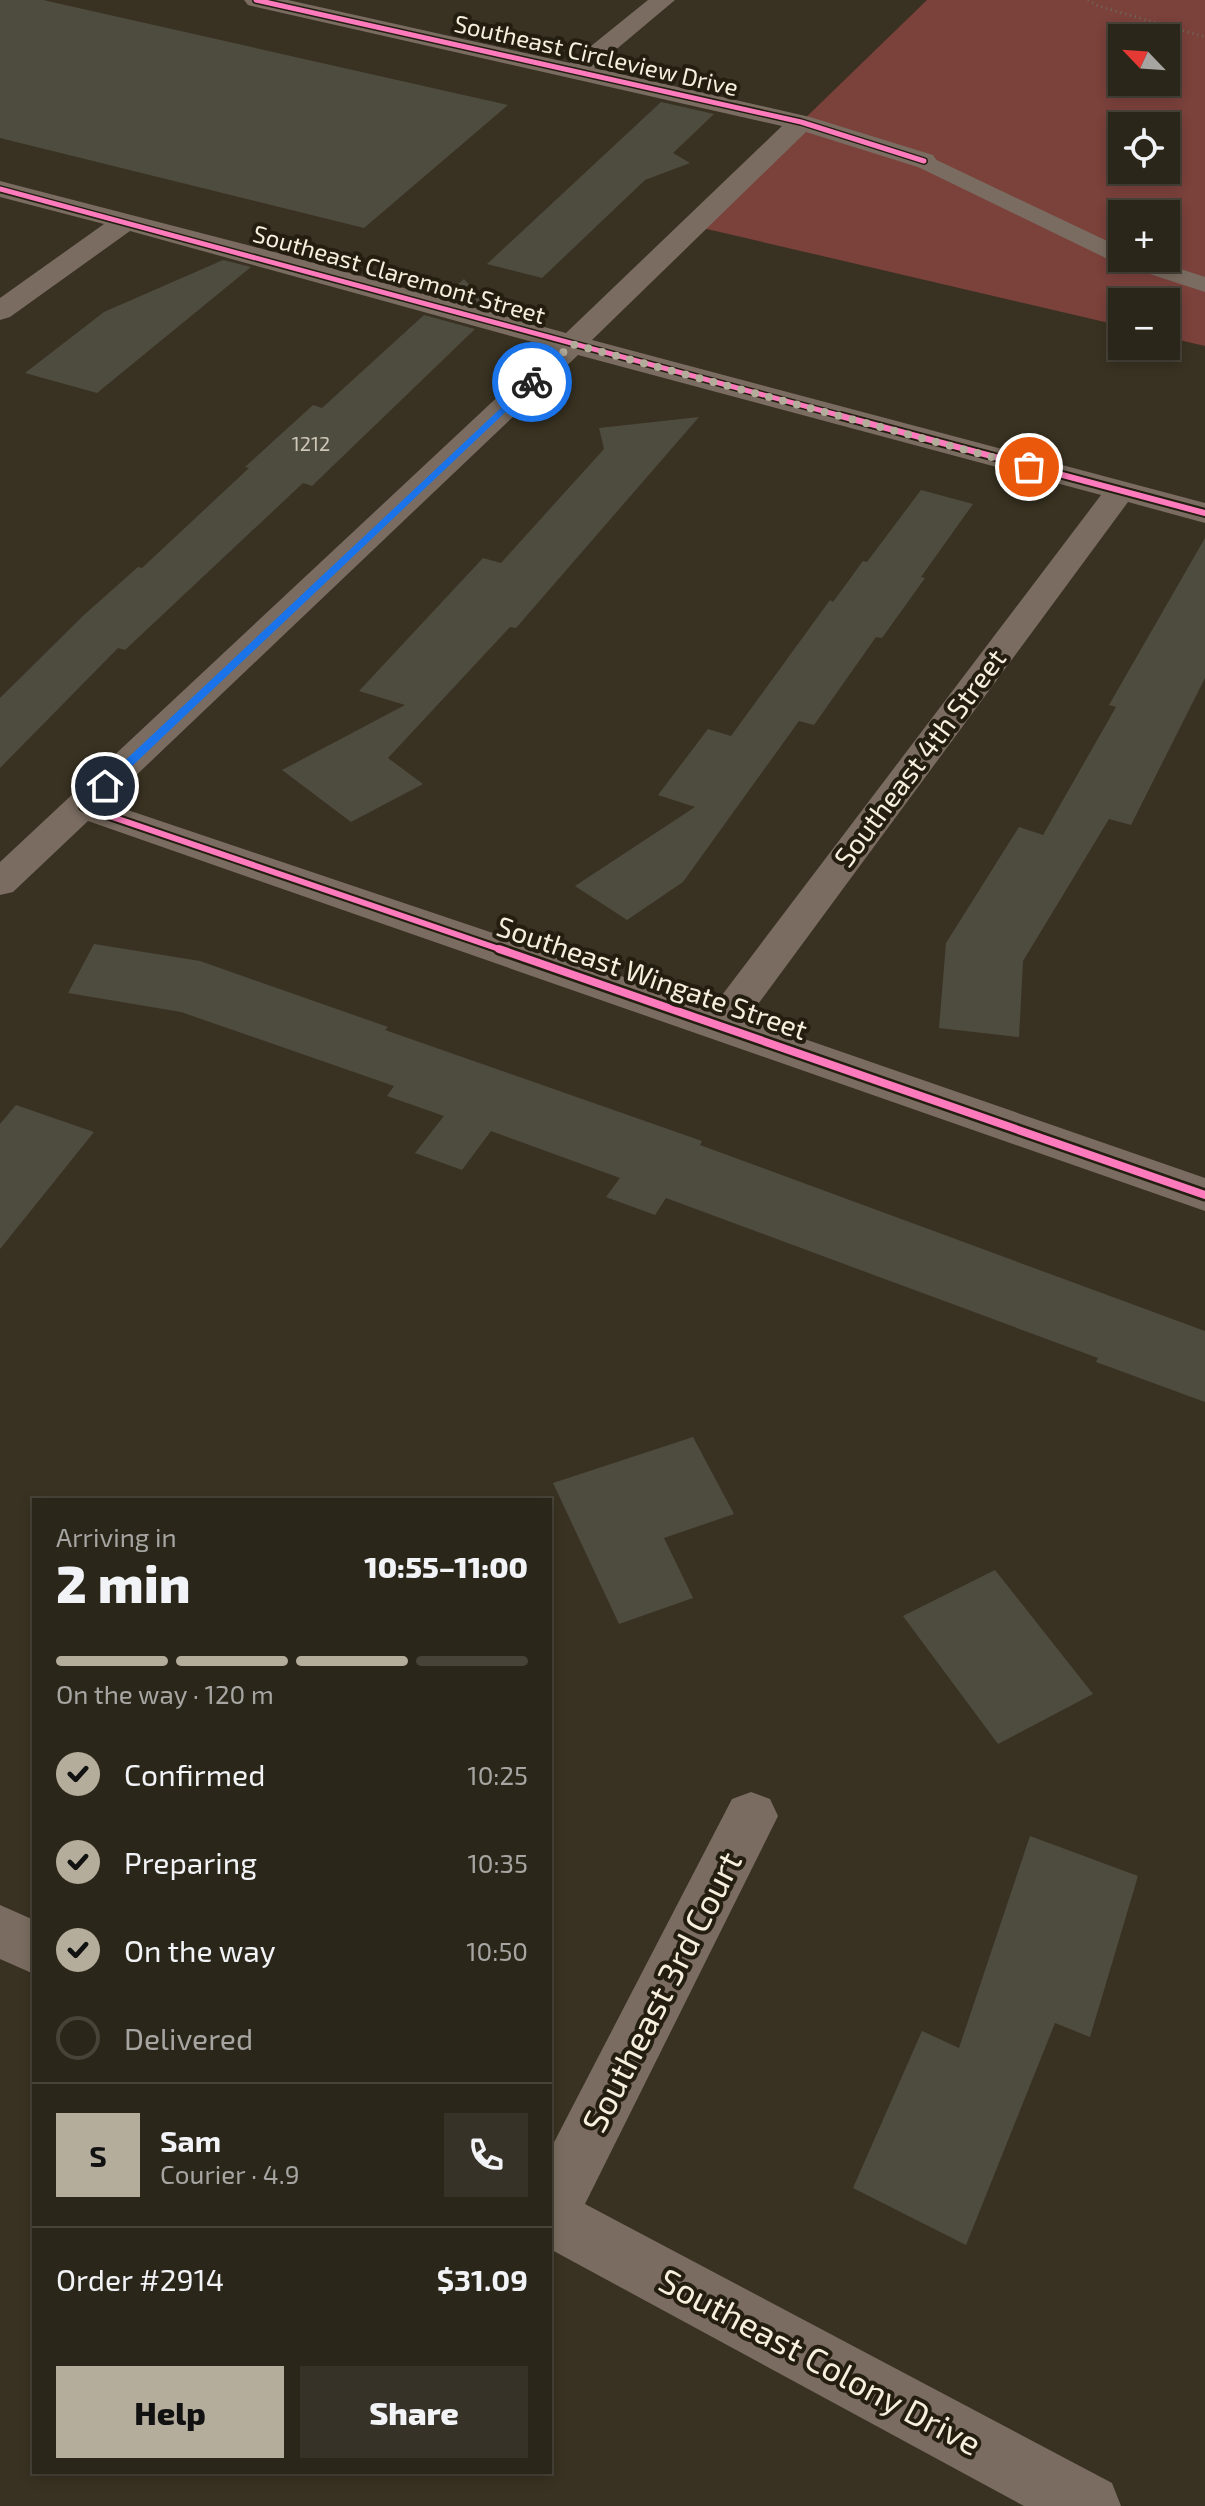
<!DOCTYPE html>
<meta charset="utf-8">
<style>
:root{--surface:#2b261a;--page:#373227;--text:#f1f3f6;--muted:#a6a5a2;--line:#474339;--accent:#b4ad9c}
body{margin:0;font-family:"Exo 2",sans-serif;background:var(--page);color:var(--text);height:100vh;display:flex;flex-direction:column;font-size:30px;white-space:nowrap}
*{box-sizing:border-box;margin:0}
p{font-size:26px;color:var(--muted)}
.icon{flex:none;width:44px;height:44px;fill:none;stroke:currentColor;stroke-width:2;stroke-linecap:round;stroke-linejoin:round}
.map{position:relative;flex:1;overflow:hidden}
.details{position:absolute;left:32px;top:1498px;width:520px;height:976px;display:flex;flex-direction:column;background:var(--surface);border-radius:0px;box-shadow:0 4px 12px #0003,0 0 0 2px var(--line)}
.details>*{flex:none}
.needle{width:52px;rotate:295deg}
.buttons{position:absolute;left:1108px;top:24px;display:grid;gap:16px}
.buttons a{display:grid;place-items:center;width:72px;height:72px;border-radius:0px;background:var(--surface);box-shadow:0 4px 12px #0003,0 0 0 2px var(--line);font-size:40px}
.pin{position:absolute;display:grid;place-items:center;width:68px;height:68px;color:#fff;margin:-34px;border:4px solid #fff;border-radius:50%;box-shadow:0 2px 8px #0007}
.courier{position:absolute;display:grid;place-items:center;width:80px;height:80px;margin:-40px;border:6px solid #1a73e8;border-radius:50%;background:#fff;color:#222;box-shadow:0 2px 10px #0007}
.summary em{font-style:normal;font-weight:800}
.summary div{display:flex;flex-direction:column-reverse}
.summary{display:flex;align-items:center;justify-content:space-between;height:136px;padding:0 24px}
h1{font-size:52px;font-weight:800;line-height:60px}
.bar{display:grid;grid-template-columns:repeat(4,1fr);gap:12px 8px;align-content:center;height:96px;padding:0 24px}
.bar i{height:10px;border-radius:6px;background:var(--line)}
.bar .selected{background:var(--accent)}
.bar p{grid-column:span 4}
.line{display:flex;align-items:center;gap:20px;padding:0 24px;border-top:2px solid var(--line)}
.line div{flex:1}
.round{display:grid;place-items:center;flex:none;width:84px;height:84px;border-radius:0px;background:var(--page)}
ol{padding:0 24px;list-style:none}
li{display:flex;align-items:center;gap:24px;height:88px}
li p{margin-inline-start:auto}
li .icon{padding:8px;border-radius:50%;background:var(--accent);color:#111;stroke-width:4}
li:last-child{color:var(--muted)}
li i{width:44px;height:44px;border:4px solid var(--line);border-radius:50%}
.cta{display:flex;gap:16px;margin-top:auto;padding:16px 24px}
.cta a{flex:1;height:92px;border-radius:0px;background:var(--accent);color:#111;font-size:32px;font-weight:800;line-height:92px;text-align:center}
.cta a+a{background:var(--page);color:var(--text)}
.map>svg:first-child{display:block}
</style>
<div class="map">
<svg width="1205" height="2506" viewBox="0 0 1205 2506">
<rect width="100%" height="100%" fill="#393222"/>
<path fill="#7b413b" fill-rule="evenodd" d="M 927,0 L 1205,0 L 1205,346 L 1166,337 L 1166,302 L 1122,302 L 1122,326 L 694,226 ZM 1122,38 L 1166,38 L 1166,82 L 1122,82 ZM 1122,126 L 1166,126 L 1166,170 L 1122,170 ZM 1122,214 L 1166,214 L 1166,258 L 1122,258 Z"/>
<path fill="#4e4c3f" d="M 0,0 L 43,0 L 508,105 L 364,228 L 0,138 Z
M 661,102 L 714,114 L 673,153 L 690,163 L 645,180 L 542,278 L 487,264 Z
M 223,260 L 251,267 L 97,393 L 25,373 L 104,312 Z
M 464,279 L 492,309 L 445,296 Z
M 424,315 L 475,329 L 312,486 L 303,483 L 125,650 L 118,648 L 0,768 L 0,698 L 84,615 L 138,567 L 142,568 L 249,468 L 245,467 L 313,405 L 322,408 Z
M 699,417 L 516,628 L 510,627 L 388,758 L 423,784 L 351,822 L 282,770 L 405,705 L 359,691 L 483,558 L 501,563 L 604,449 L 599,428 Z
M 921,490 L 973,504 L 921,577 L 925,578 L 882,638 L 876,637 L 814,725 L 799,721 L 683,882 L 627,920 L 575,886 L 695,807 L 658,795 L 708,729 L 731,736 L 830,600 L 833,602 L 863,561 L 867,562 Z
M 1205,538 L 1205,678 L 1131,825 L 1109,819 L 1023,961 L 1019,1037 L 939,1028 L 946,943 L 1019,827 L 1043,835 L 1116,707 L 1109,705 Z
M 94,944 L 200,961 L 388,1027 L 385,1030 L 702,1141 L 700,1145 L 1205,1331 L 1205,1402 L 1096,1362 L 1098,1358 L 666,1198 L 655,1215 L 606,1197 L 620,1178 L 491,1131 L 462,1170 L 415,1153 L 444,1116 L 387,1096 L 394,1086 L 181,1012 L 68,993 Z
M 16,1105 L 94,1132 L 0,1249 L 0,1124 Z
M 693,1437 L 734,1514 L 664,1538 L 693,1598 L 619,1624 L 553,1483 Z
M 995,1570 L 1093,1694 L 998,1744 L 903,1616 Z
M 1030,1836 L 1138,1876 L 1090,2037 L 1055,2023 L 966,2245 L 853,2188 L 922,2031 L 959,2048 Z"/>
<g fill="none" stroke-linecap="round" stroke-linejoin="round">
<path stroke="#71685e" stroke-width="3" stroke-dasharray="1 4" stroke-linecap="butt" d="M 1088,0 L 1098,6 L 1205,37"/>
<path fill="#7a6c60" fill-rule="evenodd" d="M 924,154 L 1122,248 L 1122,258 L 1147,258 L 1205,277 L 1205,292 L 1116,263 L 916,166 L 913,161 L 916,156 Z"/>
<path fill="#7a6c60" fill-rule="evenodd" d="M 244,0 L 288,0 L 570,63 L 648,0 L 675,0 L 594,68 L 810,117 L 933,155 L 937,161 L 933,167 L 924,169 L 806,132 L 592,340 L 1205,503 L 1205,523 L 1128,502 L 747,1019 L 1205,1178 L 1205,1211 L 88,821 L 13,892 L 0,895 L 0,862 L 551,347 L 130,231 L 10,317 L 0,320 L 0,298 L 104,224 L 0,197 L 0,181 L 278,253 L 566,333 L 782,126 L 256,7 L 248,5 ZM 578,355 L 1101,495 L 713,1007 L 107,803 Z
M 751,1792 L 770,1799 L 778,1816 L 585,2204 L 1112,2483 L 1121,2506 L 1024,2506 L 550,2249 L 550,2150 L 732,1799 Z
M 0,1905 L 34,1920 L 34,1974 L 0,1959 Z"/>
<defs>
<path id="cycleway-far2" d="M 256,0 L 801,122 L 924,161
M 0,189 L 849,418"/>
<path id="cycleway-far1" d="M 841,416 L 1205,513
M 83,807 L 505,951"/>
<path id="cycleway" d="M 499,949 L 1205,1195"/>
</defs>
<use href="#cycleway-far2" stroke="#241e11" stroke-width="8"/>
<use href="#cycleway-far1" stroke="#241e11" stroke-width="10"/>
<use href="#cycleway" stroke="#241e11" stroke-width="13"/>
<use href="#cycleway-far2" stroke="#fd7abc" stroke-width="5"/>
<use href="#cycleway-far1" stroke="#fd7abc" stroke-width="6"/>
<use href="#cycleway" stroke="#fd7abc" stroke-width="8"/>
</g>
<path fill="#1a73e8" d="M 532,379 L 535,384 L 109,788 L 101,788 L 101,783 Z"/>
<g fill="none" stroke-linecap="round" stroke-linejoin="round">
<path stroke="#b4ad9c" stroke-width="8" stroke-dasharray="0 14.4" d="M 532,382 L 572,344 L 1029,467"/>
</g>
<g text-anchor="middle" stroke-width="8" stroke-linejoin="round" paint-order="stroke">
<g font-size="20" fill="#cdc6b6">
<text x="311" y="451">1212</text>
</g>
<g font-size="24" fill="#f7efdd" stroke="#241e11">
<text transform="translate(596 56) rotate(13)" y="8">Southeast Circleview Drive</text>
<text transform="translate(399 275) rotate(16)" y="8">Southeast Claremont Street</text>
</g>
<g font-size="28" fill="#f7efdd" stroke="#241e11">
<text transform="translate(920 758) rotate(-53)" y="10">Southeast 4th Street</text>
<text transform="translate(652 978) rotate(19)" y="10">Southeast Wingate Street</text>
</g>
<g font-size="34" fill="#f7efdd" stroke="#241e11">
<text transform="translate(662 1992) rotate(-63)" y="12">Southeast 3rd Court</text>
<text transform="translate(820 2362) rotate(28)" y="12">Southeast Colony Drive</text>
</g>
</g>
</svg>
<div class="buttons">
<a><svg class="needle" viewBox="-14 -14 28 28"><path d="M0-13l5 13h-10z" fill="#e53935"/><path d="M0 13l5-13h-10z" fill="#a6a5a2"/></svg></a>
<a><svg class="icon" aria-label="locate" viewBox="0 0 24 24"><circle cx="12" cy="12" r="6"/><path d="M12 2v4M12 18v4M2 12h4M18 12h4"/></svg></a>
<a>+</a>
<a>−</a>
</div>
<div class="pin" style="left:1029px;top:467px;background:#ea580c"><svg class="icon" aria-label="bag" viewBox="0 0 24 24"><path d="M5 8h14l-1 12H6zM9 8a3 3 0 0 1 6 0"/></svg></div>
<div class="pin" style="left:105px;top:786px;background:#1f2937"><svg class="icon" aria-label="home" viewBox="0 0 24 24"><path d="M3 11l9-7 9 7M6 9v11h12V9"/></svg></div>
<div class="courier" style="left:532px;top:382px"><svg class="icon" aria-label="bike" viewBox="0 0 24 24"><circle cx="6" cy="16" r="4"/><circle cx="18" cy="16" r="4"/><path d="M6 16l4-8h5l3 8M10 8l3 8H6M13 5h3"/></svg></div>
<section class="details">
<div class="summary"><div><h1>2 min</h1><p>Arriving in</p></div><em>10:55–11:00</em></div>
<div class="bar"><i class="selected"></i><i class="selected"></i><i class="selected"></i><i></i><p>On the way · 120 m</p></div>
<ol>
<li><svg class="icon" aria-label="check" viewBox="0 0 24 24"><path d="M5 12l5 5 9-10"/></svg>Confirmed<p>10:25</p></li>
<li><svg class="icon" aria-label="check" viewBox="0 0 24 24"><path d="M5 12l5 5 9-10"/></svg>Preparing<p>10:35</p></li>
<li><svg class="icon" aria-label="check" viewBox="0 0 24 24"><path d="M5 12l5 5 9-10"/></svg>On the way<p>10:50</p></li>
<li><i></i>Delivered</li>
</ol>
<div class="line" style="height:144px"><b class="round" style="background:var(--accent);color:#111">S</b><div><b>Sam</b><p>Courier · 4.9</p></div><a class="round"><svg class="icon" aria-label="phone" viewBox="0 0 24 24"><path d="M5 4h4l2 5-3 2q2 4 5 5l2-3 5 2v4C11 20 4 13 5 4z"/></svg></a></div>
<div class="line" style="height:104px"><div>Order #2914</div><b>$31.09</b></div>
<div class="cta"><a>Help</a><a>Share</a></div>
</section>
</div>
